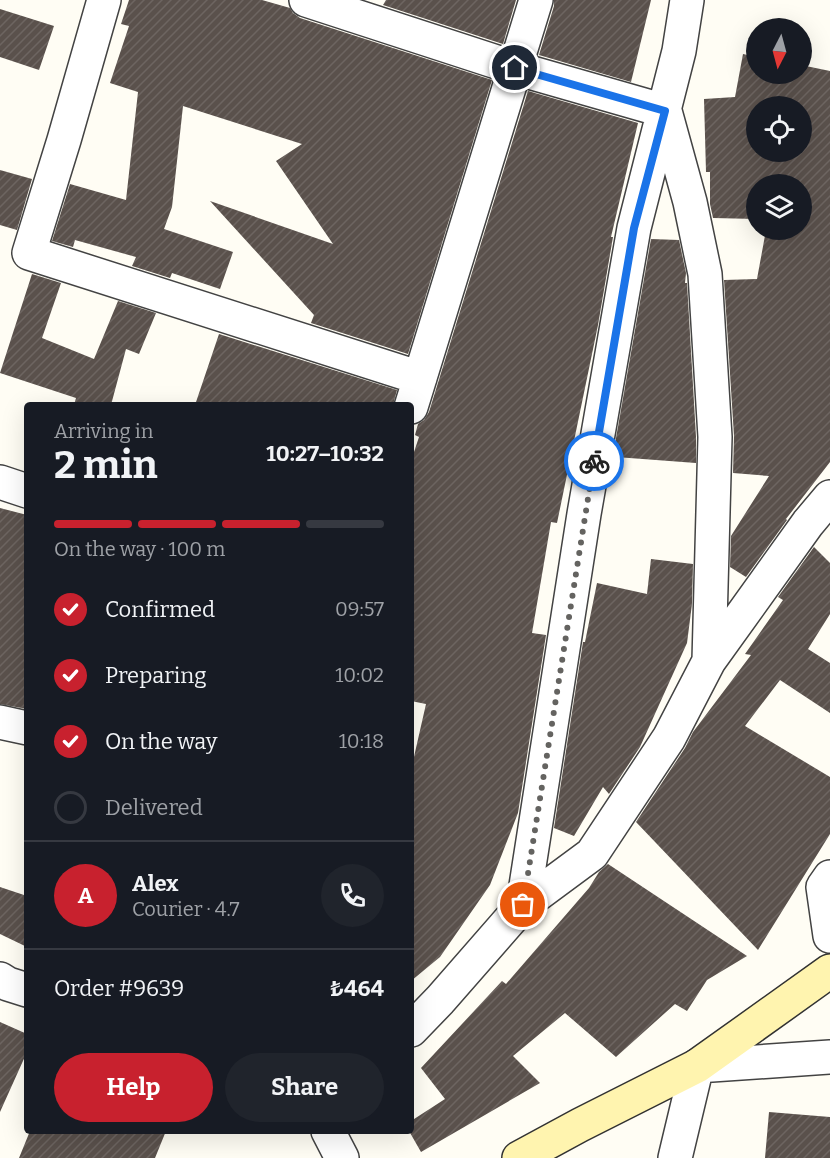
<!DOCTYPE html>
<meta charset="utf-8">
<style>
:root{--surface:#171b24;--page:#20242c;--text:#f1f3f6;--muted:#9ea1a6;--line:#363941;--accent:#c8212e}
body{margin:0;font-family:Bitter,serif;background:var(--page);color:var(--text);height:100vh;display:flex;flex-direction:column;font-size:22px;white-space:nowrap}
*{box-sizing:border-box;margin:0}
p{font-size:20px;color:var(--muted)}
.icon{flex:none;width:33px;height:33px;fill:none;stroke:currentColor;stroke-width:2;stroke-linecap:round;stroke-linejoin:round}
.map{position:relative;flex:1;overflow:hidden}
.side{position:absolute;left:24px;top:402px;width:390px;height:732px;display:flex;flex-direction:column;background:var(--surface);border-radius:6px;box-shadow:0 6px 24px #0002}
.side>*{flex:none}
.needle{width:39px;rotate:186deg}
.controls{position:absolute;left:746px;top:18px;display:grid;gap:12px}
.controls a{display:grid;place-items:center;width:66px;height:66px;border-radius:50%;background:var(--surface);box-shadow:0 6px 24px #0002;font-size:30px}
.pin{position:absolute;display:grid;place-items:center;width:51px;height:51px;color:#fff;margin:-26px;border:3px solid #fff;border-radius:50%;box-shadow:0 2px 6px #0007}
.courier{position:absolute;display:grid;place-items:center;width:60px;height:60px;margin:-30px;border:4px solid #1a73e8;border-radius:50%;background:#fff;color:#222;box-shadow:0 2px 8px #0007}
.headline em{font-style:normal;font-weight:700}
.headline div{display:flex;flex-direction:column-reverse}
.headline{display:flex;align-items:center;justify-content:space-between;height:102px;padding:0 30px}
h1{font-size:39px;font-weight:700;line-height:45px}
.bar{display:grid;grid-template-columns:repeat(4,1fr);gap:9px 6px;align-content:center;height:72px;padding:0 30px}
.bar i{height:8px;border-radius:4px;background:var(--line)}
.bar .selected{background:var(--accent)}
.bar p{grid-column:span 4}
.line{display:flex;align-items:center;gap:15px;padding:0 30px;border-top:2px solid var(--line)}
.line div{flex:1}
.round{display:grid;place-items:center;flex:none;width:63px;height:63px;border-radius:32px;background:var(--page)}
ol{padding:0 30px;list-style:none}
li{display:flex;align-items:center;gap:18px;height:66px}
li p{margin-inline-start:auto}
li .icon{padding:6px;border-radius:50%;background:var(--accent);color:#fff;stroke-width:4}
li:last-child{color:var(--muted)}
li i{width:33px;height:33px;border:3px solid var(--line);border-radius:50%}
.cta{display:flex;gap:12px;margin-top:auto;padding:12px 30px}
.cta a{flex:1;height:69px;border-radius:36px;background:var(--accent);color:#fff;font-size:24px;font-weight:700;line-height:69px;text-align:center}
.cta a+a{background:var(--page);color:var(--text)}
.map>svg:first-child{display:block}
</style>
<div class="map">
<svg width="830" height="1158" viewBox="0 0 830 1158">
<defs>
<pattern id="building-hatch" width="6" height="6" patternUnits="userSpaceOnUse" patternTransform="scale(1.5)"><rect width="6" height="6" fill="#5a514c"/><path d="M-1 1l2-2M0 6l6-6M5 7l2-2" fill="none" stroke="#6d6561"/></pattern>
</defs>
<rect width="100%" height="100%" fill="#fffdf4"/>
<path fill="url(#building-hatch)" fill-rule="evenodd" d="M 129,0 L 262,0 L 290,8 L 293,13 L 300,18 L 492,80 L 408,354 L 311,323 L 314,315 L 210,201 L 333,244 L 276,161 L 302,144 L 183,106 L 172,207 L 164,229 L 233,252 L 220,289 L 172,273 L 170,278 L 132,266 L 136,257 L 75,240 L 73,247 L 52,241 L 70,184 L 126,200 L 138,92 L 110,83 L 129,26 L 121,24 Z
M 386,0 L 516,0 L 503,44 L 383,5 Z
M 554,0 L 651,0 L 631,82 L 539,55 L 554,6 Z
M 0,9 L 54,26 L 39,70 L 0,57 Z
M 743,54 L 756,57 L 756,74 L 801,74 L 801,65 L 830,71 L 830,462 L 786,519 L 787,520 L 746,577 L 730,567 L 731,536 L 769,476 L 733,473 L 734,436 L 724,280 L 757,279 L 766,230 L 801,230 L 801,184 L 756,184 L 756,219 L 713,218 L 710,204 L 710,172 L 706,172 L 704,99 L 735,97 ZM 756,106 L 801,106 L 801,152 L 756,152 Z
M 528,91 L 638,123 L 611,237 L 613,237 L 598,325 L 557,523 L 551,522 L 532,633 L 546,635 L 518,813 L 490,885 L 440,957 L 411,981 L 411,770 L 426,704 L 411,701 L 411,461 L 419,437 L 415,435 L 418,424 L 424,420 L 429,412 Z
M 0,170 L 32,179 L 17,230 L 0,225 Z
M 651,239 L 679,240 L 686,273 L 685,283 L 687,283 L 696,437 L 696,463 L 616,457 L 616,438 Z
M 32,274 L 61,283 L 42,338 L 94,359 L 118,301 L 156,313 L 139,354 L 126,349 L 111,405 L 74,405 L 76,398 L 0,373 Z
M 219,334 L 397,390 L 393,405 L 195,405 Z
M 0,508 L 27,515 L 27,709 L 0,704 Z
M 814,547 L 830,563 L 830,614 L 808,649 L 830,663 L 830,713 L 780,680 L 745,726 L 830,777 L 830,834 L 758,950 L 636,822 L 685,748 L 693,732 L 751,655 L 745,654 L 783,600 L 778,597 Z
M 651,559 L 693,564 L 692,604 L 687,643 L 640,747 L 609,794 L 603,787 L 574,836 L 554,828 L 583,642 L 585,642 L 597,583 L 647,594 Z
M 608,864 L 747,956 L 707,980 L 687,1011 L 675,1004 L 616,1057 L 565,1013 L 513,1056 L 540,1083 L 421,1152 L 409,1131 L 411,1131 L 411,1121 L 445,1099 L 421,1068 L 502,981 L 506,984 L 589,888 L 599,872 Z
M 0,887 L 27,896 L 27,947 L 0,934 Z
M 0,1022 L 27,1034 L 27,1052 L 0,1112 Z
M 769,1112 L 830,1117 L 830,1158 L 765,1158 Z
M 30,1131 L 166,1131 L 155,1158 L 19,1158 Z"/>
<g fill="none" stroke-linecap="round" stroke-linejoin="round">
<defs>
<path id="street" d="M 104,0 L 64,140 L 29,253 L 420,378
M 306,0 L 515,68 L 665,111 L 690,202 L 705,274 L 715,437 L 709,661
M 411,407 L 536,0
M 0,482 L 27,491
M 0,722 L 27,728
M 830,877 L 823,887 L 830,936
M 523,905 L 584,514 L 634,228 L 679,51 L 687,0
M 0,979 L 8,984 L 27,990
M 411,1030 L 440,1000 L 523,905 L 592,854 L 669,738 L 709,661 L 808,523 L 830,497
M 328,1131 L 342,1158
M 675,1158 L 697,1066 L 830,1057"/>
<path id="secondary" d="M 519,1158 L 580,1125 L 697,1066 L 830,971"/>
</defs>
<use href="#street" stroke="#434343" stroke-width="36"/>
<use href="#secondary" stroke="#323232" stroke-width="36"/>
<use href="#street" stroke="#fff" stroke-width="33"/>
<use href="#secondary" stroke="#fff4af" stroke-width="33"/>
</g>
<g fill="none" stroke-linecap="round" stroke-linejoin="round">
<path stroke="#646360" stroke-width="6" stroke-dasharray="0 10.8" d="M 523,905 L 594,461"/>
<path stroke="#1a73e8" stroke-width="8" d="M 515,68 L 665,111 L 634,228 L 594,461"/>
</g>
</svg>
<div class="controls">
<a><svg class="needle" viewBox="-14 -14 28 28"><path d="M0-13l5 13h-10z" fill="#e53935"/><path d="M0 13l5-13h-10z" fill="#9ea1a6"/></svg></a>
<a><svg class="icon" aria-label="locate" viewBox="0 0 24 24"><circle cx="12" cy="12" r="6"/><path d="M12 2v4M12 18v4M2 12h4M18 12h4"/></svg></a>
<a><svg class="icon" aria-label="layers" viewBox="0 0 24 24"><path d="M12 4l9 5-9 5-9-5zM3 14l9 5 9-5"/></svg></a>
</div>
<div class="pin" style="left:523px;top:905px;background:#ea580c"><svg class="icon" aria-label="bag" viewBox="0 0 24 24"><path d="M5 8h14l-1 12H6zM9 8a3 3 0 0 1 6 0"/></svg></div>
<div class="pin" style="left:515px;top:68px;background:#1f2937"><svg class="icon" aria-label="home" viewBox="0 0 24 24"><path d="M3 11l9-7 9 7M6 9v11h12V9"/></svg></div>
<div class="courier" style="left:594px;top:461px"><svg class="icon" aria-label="bike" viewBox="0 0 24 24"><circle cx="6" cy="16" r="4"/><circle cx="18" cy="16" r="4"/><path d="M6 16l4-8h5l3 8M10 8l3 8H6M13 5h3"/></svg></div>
<section class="side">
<div class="headline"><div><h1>2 min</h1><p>Arriving in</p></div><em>10:27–10:32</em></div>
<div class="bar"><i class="selected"></i><i class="selected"></i><i class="selected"></i><i></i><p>On the way · 100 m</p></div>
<ol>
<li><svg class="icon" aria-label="check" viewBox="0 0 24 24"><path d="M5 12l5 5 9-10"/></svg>Confirmed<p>09:57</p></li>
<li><svg class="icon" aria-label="check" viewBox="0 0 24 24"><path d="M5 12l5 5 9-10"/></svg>Preparing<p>10:02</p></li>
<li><svg class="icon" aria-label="check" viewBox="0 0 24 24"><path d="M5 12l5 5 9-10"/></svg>On the way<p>10:18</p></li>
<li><i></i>Delivered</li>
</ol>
<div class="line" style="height:108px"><b class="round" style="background:var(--accent);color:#fff">A</b><div><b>Alex</b><p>Courier · 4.7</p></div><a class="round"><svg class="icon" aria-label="phone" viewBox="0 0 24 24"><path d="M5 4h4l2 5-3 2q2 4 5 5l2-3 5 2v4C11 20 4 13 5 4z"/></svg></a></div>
<div class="line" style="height:78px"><div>Order #9639</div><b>₺464</b></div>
<div class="cta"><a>Help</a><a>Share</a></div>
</section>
</div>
